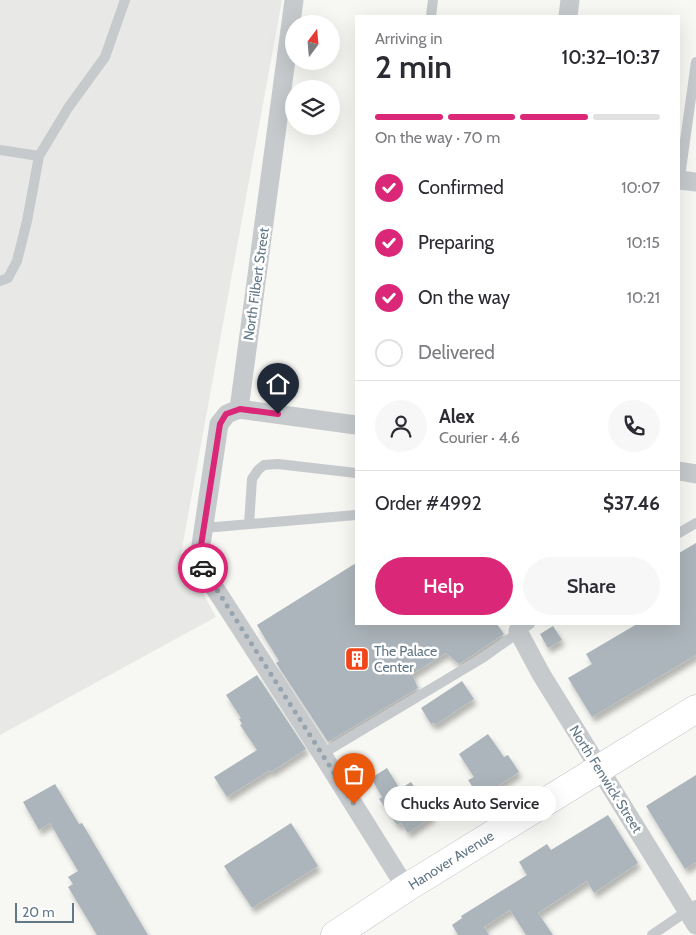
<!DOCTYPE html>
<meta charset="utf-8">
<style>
:root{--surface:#fff;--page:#f7f7f7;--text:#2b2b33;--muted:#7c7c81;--line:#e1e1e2;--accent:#db2777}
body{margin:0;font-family:Cabin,sans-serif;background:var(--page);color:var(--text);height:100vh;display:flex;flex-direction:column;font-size:19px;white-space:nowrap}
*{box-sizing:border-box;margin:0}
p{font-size:16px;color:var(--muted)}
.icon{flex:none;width:28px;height:28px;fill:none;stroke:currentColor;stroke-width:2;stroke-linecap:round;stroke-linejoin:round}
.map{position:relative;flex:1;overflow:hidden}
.panel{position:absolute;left:355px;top:15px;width:325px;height:610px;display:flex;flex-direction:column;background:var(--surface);border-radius:0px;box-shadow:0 5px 20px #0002}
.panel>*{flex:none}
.needle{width:32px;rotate:16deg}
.fabs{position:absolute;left:285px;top:15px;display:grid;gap:10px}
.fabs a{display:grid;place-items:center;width:55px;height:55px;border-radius:50%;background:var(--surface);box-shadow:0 5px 20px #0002;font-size:25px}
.scale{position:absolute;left:15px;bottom:12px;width:59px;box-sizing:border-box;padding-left:5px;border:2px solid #637887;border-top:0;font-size:14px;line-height:18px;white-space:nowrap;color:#637887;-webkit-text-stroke:4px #fff;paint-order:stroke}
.pin{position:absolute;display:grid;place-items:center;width:42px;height:42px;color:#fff;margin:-51px -21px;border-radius:50% 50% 50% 0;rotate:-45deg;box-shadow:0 0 5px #0007}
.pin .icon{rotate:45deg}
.courier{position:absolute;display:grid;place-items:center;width:50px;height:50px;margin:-25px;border:4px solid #db2777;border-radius:50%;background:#fff;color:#222;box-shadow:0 1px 6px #0007}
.bubble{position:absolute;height:35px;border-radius:18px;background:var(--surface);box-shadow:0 5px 20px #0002;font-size:16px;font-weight:600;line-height:35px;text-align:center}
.summary em{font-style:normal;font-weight:600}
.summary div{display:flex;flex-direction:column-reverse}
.summary{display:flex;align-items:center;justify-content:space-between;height:85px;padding:0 20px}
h1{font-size:32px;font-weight:600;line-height:38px}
.bar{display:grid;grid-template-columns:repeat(4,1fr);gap:8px 5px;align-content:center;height:60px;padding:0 20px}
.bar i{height:6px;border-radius:4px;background:var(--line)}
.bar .current{background:var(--accent)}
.bar p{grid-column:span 4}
.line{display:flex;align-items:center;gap:12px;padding:0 20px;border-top:1px solid var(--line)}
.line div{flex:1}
.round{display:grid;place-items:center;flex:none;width:52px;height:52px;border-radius:26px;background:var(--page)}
ol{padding:0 20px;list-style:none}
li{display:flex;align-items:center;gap:15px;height:55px}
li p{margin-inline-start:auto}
li .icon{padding:5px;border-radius:50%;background:var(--accent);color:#fff;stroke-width:4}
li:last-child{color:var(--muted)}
li i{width:28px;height:28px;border:2px solid var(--line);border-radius:50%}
.primary-button{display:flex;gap:10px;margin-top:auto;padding:10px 20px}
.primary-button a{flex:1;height:58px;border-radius:30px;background:var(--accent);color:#fff;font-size:20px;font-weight:600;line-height:58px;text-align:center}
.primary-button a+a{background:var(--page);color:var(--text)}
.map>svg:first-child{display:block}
</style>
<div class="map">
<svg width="696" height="935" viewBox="0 0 696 935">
<defs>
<filter id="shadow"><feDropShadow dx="3" dy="5.5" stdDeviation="2.5" flood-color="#0004"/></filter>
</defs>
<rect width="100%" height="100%" fill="#f7f7f3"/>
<path fill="#e8e8e6" d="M 0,0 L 282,0 L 181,554 L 216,617 L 0,735 Z"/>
<path fill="#acb5bb" filter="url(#shadow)" d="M 696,543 L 696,655 L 592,717 L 568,678 L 592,664 L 586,654 L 637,624 L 679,624 L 679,553 Z
M 356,563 L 356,624 L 497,624 L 504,634 L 459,664 L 446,653 L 412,674 L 418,688 L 328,742 L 276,663 L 279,661 L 257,625 Z
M 553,626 L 562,640 L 548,648 L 540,634 Z
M 257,675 L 306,749 L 271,772 L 270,770 L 227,797 L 214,777 L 257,750 L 240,725 L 242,724 L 239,719 L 241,718 L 226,695 Z
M 462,681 L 474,699 L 435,725 L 434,723 L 431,724 L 421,708 Z
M 488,734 L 504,757 L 508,755 L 519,772 L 480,798 L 468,780 L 474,777 L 459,754 Z
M 387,768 L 400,789 L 411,782 L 418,792 L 430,793 L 424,802 L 433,816 L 408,833 L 401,823 L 397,825 L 379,799 L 382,797 L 371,778 Z
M 696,775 L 696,862 L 685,869 L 646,806 Z
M 55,784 L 79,824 L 82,823 L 148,935 L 97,935 L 68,887 L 73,884 L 68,877 L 78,871 L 50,823 L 39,830 L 23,802 Z
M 608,815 L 638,863 L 594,893 L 587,881 L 538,913 L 553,935 L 526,935 L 510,910 L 484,927 L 489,935 L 458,935 L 452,925 L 462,918 L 461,916 L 527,875 L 519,862 L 547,844 L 551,850 Z
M 291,823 L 318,866 L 252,908 L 224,866 Z"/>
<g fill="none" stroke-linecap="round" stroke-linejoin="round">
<defs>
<path id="primary" d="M 335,935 L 406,888 L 696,709"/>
</defs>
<use href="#primary" stroke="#b9bdc1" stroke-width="29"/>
<path stroke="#c6cacd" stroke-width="10" d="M 431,16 L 433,0
M 0,150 L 39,156
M 679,184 L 696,62
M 0,281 L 8,278 L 17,261 L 27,221 L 39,156 L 68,108 L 105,57 L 125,0
M 249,524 L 252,479 L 258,470 L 264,465 L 278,464 L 356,473
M 204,528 L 356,515
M 679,533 L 696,523
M 322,754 L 484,657 L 530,624
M 652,935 L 696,905"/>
<path stroke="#c6cacd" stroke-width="19" d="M 568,16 L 570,0
M 680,180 L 696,182
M 239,409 L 294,0
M 356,425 L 239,409 L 227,414 L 219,424 L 200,552 L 205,573 L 322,754 L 406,888
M 679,471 L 696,474
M 518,631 L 541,674 L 696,925"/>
<use href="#primary" stroke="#fff" stroke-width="28"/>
</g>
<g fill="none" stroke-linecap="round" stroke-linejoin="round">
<path stroke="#97a4ad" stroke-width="5" stroke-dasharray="0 9" d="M 203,568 L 354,804"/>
<path stroke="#db2777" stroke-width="6" d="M 203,568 L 200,552 L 220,424 L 226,414 L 240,409 L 278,414"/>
</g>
<defs>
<symbol id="building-square" viewBox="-11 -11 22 22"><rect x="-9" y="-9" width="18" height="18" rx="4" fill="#f24518" stroke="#fff"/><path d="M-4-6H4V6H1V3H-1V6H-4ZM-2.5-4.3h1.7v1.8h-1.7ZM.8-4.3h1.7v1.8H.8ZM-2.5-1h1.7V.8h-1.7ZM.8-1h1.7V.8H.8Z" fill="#fff"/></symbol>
</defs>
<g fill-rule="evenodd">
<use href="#building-square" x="343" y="645" width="28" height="28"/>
</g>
<g text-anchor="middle" stroke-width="5" stroke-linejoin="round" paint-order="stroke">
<g font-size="14" fill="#637887" stroke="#fff">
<text transform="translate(256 284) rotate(-82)" y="5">North Filbert Street</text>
<text transform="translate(606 779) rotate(58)" y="5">North Fenwick Street</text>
<text transform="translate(451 860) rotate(-32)" y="5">Hanover Avenue</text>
</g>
<g font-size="14" fill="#637887" stroke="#fff" text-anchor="start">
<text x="374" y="656">The Palace<tspan x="374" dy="16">Center</tspan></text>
</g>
</g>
</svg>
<div class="fabs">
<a><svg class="needle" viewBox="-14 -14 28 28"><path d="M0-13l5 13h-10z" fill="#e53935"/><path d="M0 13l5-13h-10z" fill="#7c7c81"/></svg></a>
<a><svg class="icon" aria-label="layers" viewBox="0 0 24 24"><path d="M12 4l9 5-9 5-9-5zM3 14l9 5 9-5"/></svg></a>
</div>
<div class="scale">20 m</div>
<div class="pin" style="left:354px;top:804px;background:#ea580c"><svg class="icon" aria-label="bag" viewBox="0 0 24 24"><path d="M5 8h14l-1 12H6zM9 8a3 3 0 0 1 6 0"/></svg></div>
<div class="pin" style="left:278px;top:414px;background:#1f2937"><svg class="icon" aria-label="home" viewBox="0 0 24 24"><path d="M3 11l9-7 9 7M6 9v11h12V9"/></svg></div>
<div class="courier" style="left:203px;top:568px"><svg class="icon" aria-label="car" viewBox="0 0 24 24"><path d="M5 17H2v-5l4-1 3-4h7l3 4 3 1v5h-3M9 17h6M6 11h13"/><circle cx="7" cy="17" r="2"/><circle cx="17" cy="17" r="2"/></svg></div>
<div class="bubble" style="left:384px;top:786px;width:172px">Chucks Auto Service</div>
<section class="panel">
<div class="summary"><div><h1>2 min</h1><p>Arriving in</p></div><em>10:32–10:37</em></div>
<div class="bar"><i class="current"></i><i class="current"></i><i class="current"></i><i></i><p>On the way · 70 m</p></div>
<ol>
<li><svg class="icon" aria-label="check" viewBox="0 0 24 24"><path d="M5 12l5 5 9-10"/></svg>Confirmed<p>10:07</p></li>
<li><svg class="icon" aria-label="check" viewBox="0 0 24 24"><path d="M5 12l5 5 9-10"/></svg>Preparing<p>10:15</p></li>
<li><svg class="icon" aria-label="check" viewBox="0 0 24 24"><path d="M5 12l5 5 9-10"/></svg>On the way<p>10:21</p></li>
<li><i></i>Delivered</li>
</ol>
<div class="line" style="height:90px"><a class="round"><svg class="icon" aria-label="person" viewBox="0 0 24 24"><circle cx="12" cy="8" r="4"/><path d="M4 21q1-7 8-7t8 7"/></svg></a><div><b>Alex</b><p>Courier · 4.6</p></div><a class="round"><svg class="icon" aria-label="phone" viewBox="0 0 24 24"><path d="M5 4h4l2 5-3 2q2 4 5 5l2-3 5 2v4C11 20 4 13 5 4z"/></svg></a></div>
<div class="line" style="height:65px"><div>Order #4992</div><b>$37.46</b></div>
<div class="primary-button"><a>Help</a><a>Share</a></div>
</section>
</div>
